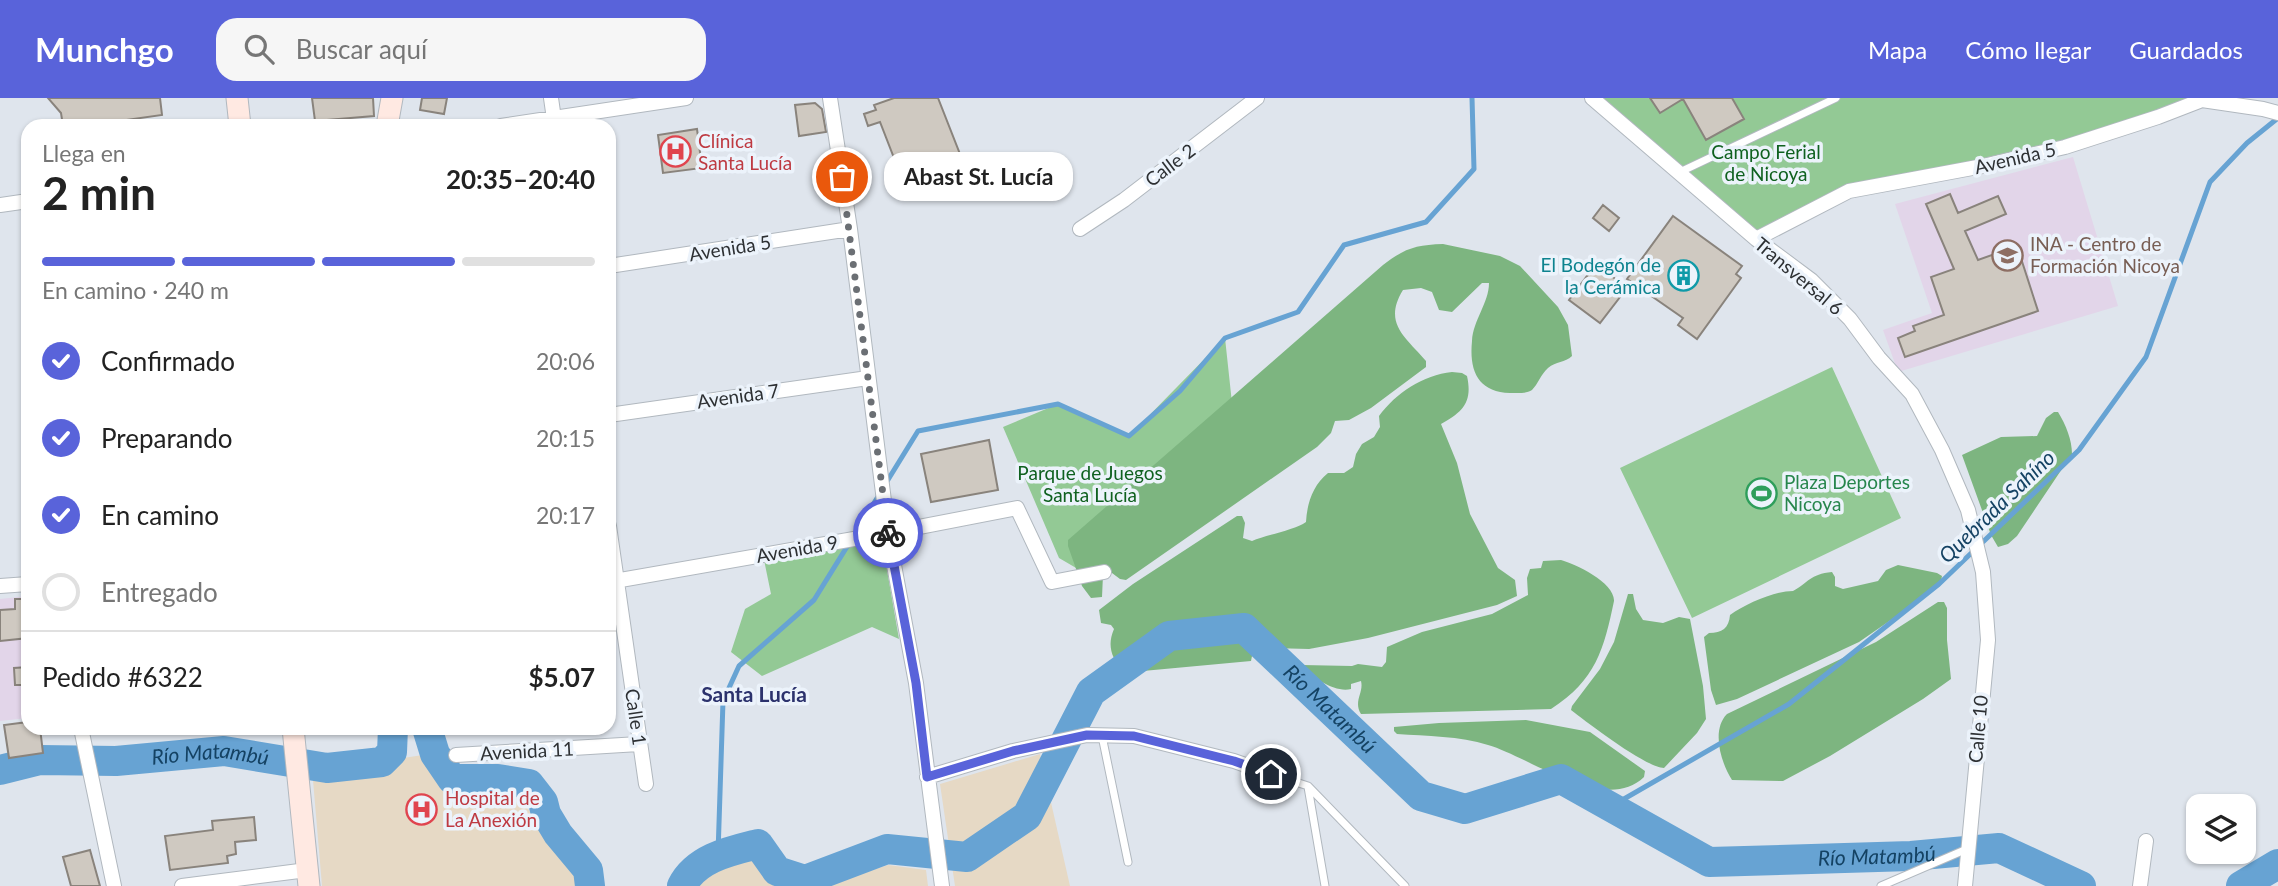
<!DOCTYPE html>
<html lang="es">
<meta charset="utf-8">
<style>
:root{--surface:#fff;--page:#f6f6f6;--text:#222;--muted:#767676;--line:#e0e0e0;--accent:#5963da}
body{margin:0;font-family:Lato,sans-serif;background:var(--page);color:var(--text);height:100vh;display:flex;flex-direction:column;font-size:26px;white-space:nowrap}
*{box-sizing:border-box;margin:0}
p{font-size:23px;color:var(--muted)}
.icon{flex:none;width:38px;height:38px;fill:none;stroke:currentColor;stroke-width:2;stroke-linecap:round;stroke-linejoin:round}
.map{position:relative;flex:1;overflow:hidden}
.drawer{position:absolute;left:21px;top:21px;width:595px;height:616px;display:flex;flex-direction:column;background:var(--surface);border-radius:21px;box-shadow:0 2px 5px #0004}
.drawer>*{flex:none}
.buttons{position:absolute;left:2186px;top:696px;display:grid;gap:14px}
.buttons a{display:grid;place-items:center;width:70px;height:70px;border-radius:14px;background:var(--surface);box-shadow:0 2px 5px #0004;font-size:35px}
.pin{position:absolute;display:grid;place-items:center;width:60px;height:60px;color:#fff;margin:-30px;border:4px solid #fff;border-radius:50%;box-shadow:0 2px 7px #0007}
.courier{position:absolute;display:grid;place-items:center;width:70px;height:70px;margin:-35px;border:5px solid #5963da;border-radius:50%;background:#fff;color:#222;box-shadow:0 2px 9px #0007}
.bubble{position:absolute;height:49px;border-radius:21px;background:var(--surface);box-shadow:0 2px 5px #0004;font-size:23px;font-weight:700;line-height:49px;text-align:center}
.overview em{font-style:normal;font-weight:700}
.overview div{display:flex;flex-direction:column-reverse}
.overview{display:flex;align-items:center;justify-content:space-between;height:119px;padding:0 21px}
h1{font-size:46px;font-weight:700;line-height:52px}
.bar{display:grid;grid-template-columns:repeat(4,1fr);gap:10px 7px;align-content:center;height:84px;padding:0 21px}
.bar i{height:9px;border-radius:5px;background:var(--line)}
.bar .on{background:var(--accent)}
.bar p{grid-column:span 4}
.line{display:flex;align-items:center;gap:18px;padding:0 21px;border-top:2px solid var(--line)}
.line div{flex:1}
ol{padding:0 21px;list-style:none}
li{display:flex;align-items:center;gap:21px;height:77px}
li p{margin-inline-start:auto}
li .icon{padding:7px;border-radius:50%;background:var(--accent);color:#fff;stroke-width:4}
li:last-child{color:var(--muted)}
li i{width:38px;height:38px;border:4px solid var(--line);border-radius:50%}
header{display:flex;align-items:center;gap:42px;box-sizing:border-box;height:98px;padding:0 35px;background:var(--accent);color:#fff}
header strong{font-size:33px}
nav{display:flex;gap:38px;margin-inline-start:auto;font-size:24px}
.search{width:490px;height:63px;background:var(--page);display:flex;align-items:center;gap:18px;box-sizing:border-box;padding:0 24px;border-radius:21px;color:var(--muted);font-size:26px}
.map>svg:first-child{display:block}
</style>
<header>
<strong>Munchgo</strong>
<div class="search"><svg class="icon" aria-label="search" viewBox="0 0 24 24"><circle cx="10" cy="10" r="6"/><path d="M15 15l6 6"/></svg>Buscar aquí</div>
<nav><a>Mapa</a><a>Cómo llegar</a><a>Guardados</a></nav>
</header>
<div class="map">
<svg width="2278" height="788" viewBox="0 0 2278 788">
<rect width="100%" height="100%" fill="#dfe5ed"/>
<path fill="#e2d5e9" d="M 2073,59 L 2118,208 L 1898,274 L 1883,232 L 1932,215 L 1895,106 Z
M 28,498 L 28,620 L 0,623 L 0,501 Z"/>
<path fill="#e6d9c5" d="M 1040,656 L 1070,788 L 955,788 L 940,686 Z
M 423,657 L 437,683 L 461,693 L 519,696 L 538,727 L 576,778 L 578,788 L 322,788 L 313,682 L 381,674 L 403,660 Z
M 750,760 L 768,779 L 794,788 L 694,788 L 696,781 Z
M 888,767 L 926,772 L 928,788 L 825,788 Z"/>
<path fill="#93c995" d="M 1591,0 L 2207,0 L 1983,68 L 1849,93 L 1756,141 Z
M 1225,240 L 1235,333 L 1083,474 L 1059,460 L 1003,329 L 1058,306 L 1129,338 Z
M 1832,269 L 1901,420 L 1692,520 L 1620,370 Z
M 881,437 L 899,541 L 872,529 L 762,578 L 731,554 L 745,511 L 771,496 L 763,457 Z"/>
<path fill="#7db580" d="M 1443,146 L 1500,158 L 1520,168 L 1558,209 L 1568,227 L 1572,258 C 1565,265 1556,263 1548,270 C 1541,276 1538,286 1532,292 C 1526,296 1517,295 1510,295 C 1478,294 1469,273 1472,243 C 1473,222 1489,205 1489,185 L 1482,185 L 1452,214 L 1439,212 L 1432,194 L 1421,190 L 1403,192 C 1382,226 1407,240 1426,263 L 1426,269 L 1371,310 L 1349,322 L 1335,323 L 1331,335 L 1317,349 L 1126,482 L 1120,481 L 1108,472 L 1103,477 L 1102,499 L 1091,500 L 1082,488 L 1068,448 L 1068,442 L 1383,167 C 1405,150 1416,147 1443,146 Z
M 1452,274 L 1462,275 L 1467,278 C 1473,305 1462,314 1441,326 L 1457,365 L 1470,416 L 1498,470 L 1515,482 L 1517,498 L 1497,507 L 1368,540 L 1309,551 L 1271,550 L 1253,553 L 1251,563 L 1132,574 L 1123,573 C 1111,560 1107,547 1114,531 L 1111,527 L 1101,525 L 1099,512 L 1133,486 L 1237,418 L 1242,418 L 1245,425 L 1243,440 L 1252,443 C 1266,437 1295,432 1306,424 C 1307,405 1313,387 1328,375 L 1344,375 L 1353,369 L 1356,356 L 1362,346 L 1374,339 L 1380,329 L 1379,318 C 1396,295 1423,277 1452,274 Z
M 2054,314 L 2058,314 C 2066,327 2072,342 2072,356 L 2017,438 L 2008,446 L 1998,449 L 1991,437 L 1962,357 L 2001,339 L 2037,338 L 2046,320 Z
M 1561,462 C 1576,466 1615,485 1614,503 C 1604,551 1596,582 1551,611 L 1361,616 C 1353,603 1364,595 1361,583 L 1351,586 L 1351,591 C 1335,595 1315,580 1302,571 L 1302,567 L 1352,568 L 1358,566 L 1382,569 L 1386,564 L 1387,549 L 1422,534 L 1492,516 L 1528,497 L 1527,480 L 1530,471 L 1541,470 L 1543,463 Z
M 1898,467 L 1937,475 L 1942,478 L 1940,488 L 1859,544 L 1737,601 L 1716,607 L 1711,592 L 1704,539 L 1709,535 C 1722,535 1729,530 1730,517 C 1746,506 1774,493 1793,493 C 1808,485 1810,476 1832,474 L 1835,479 L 1835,488 L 1843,491 L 1878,483 L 1886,472 Z
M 1628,496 L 1633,496 L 1636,511 L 1643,522 L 1663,525 L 1679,519 L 1690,521 L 1703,588 L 1706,621 L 1697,635 L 1664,670 C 1645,669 1588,625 1571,612 L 1572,608 L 1600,571 L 1614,544 Z
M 1938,504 L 1944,504 L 1947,510 L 1947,542 L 1951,581 L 1923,601 L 1830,658 L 1783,683 L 1732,682 C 1721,665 1711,632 1727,616 L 1876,544 Z
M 1526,622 L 1590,634 L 1645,673 L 1644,679 C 1605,717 1530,659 1488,647 C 1460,638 1426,638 1397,636 L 1394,633 L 1394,629 L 1439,625 Z"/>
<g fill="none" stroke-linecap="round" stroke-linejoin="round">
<path stroke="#67a3d3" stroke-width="5" d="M 886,385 L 918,333 L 1058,306 L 1129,338 L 1180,293 L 1225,240 L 1298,214 L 1344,147 L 1426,124 L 1474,71 L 1472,0
M 1610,709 L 1789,606 L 1939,486 L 2079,352 L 2146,259 L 2210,84 L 2247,45 L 2278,20
M 718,756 L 723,603 L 739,568 L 814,502 L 879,397"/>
<g stroke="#67a3d3" stroke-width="30">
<path d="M 427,630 L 435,656 L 452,681 L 498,681 L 529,686 L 543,704 L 546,716 L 558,736 L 588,772 L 590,788"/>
<path id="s1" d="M 0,672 L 40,662 L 116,663 L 224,653 L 327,670 L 382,664 L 392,654 L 393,630"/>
<path id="s2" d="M 682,788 C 696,760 730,753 758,746 L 777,773 L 805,782 L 887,751 L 967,759 L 1027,718 L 1091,594 L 1169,538 L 1244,530 L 1421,698 L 1465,711 L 1561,681 L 1709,764 L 1911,758 L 1999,750 L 2081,788"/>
<path d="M 2241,788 L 2278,766"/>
</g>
</g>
<path fill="#cfc9c1" stroke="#89837c" stroke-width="2" d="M 48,0 L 160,0 L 162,17 L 84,28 L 63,28 L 61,15 Z
M 312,0 L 373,0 L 374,18 L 315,23 Z
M 422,0 L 447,0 L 444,16 L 420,12 Z
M 894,0 L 938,0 L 967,74 L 908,96 L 880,24 L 868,28 L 864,16 L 876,12 L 874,7 Z
M 1650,0 L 1732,0 L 1744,21 L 1706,42 L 1683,1 L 1660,15 Z
M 815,5 L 822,11 L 826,34 L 799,38 L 795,7 Z
M 697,31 L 702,70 L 663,75 L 658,37 Z
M 1950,96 L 1958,115 L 1998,98 L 2006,116 L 1965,133 L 1978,162 L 2017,148 L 2038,213 L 1905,259 L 1898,240 L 1915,233 L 1913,228 L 1944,217 L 1931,179 L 1954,171 L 1926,106 Z
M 1603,107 L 1619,120 L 1609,133 L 1593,120 Z
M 1673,118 L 1742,168 L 1736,176 L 1741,180 L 1697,241 L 1678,227 L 1683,220 L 1627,181 Z
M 1596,166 L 1627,190 L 1600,225 L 1569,202 Z
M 989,342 L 998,392 L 931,404 L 921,356 Z
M 15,501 L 28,501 L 28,540 L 0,543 L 0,512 L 15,511 Z
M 28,569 L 28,587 L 15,587 L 14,570 Z
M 28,624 L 28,630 L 40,630 L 43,655 L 9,660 L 4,627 Z
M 254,719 L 256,742 L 235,744 L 236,756 L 227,758 L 228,765 L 170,772 L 165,738 L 213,732 L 212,723 Z
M 90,752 L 100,788 L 71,788 L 63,759 Z"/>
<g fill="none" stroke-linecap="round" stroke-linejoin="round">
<defs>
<path id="service" d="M 1680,74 L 1836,0
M 1102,638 L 1128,764
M 1271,676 L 1308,688 L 1405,788
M 1308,689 L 1325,788
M 1881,788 L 1967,751"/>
<path id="minor" d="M 551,0 L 555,28
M 830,0 L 850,131 L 888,435 L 916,585 L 942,788
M 1592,0 L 1756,141 L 1811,182 L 1850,221 L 1879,260 L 1912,296 L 1942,352 L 1968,412 L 1983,474 L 1988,542 L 1965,788
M 501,28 L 686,0
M 0,107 L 28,103
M 1080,131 L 1124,102 L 1257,0
M 1756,141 L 1849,93 L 1983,68 L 2065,49 L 2158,19 L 2202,2 L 2263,11 L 2278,15
M 609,168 L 850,131
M 609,317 L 868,280
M 609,428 L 646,686
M 609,484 L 888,435 L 1017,410 L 1052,484 L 1104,474
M 0,488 L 28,486
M 81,630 L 114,788
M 456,657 L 639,646
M 927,679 L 1013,653 L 1087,637 L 1134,638 L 1234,663 L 1271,676
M 182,788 L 307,772
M 2140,788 L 2146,743"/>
<path id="secondary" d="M 237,0 L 240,28
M 387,28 L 392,0
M 293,630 L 309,788"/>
</defs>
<use href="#service" stroke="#b1b8bf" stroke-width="9"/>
<use href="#minor" stroke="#b1b8bf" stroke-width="16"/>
<use href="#secondary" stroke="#b1b8bf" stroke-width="23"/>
<use href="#service" stroke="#fff" stroke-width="7"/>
<use href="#minor" stroke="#fff" stroke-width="14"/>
<use href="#secondary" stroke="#ffe9e2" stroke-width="21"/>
</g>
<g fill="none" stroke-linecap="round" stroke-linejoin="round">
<path stroke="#6b6f74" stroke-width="7" stroke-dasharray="0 12.6" d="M 842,79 L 888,435"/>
<path stroke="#5963da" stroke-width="9" d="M 888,435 L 916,585 L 927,679 L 1013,653 L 1087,637 L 1134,638 L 1234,663 L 1271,676"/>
</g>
<defs>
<symbol id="hospital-ring" viewBox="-11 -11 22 22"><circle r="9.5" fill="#ecf3fb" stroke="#e0444e" stroke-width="1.5"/><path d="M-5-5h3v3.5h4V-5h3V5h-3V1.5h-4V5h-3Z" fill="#e0444e"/></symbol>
<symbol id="university-ring" viewBox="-11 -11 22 22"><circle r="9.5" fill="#ecf3fb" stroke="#8d6e63" stroke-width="1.5"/><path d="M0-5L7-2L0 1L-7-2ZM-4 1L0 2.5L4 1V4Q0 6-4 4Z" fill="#8d6e63"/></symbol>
<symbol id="building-ring" viewBox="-11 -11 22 22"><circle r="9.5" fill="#ecf3fb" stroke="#0f9aa8" stroke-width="1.5"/><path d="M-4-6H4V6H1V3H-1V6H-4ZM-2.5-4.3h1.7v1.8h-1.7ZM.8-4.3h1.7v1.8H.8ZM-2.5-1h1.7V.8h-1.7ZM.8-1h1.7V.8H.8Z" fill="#0f9aa8"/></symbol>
<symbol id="stadium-ring" viewBox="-11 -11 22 22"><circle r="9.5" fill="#ecf3fb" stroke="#2e9e5b" stroke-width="1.5"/><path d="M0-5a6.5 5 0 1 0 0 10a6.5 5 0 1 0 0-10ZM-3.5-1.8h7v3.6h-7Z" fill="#2e9e5b"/></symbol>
</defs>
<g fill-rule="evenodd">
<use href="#hospital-ring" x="658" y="36" width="35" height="35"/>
<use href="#university-ring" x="1990" y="140" width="35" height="35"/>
<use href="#building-ring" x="1666" y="160" width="35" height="35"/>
<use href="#stadium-ring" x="1744" y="378" width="35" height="35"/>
<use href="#hospital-ring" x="404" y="694" width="35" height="35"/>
</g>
<g text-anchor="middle" stroke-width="7" stroke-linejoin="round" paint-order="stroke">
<g font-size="19" fill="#be3a42" stroke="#ecf3fb" text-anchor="start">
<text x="698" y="50">Clínica<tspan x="698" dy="22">Santa Lucía</tspan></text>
<text x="445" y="707">Hospital de<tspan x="445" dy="22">La Anexión</tspan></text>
</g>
<g font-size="19" fill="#0f611f" stroke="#ecf3fb">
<text x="1766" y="61">Campo Ferial<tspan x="1766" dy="22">de Nicoya</tspan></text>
<text x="1090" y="382">Parque de Juegos<tspan x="1090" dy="22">Santa Lucía</tspan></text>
</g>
<g font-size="19" fill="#2d3033" stroke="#ecf3fb">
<text transform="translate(2015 60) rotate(-13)" y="7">Avenida 5</text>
<text transform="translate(1170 67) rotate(-37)" y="7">Calle 2</text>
<text transform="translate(730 150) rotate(-9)" y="7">Avenida 5</text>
<text transform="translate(1799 178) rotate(40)" y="7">Transversal 6</text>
<text transform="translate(738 298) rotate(-8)" y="7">Avenida 7</text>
<text transform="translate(797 451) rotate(-10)" y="7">Avenida 9</text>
<text transform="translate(636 619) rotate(82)" y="7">Calle 1</text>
<text transform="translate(1978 631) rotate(-85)" y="7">Calle 10</text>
<text transform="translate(527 653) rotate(-3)" y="7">Avenida 11</text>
</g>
<g font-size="19" fill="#785e54" stroke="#ecf3fb" text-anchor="start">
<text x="2030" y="153">INA - Centro de<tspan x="2030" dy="22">Formación Nicoya</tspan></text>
</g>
<g font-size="19" fill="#0d838f" stroke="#ecf3fb" text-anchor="end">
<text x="1661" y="174">El Bodegón de<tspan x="1661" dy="22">la Cerámica</tspan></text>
</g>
<g font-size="19" fill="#27864d" stroke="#ecf3fb" text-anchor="start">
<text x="1784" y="391">Plaza Deportes<tspan x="1784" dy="22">Nicoya</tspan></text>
</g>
<g font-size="21" font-style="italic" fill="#144263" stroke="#ecf3fb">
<text transform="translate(1997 409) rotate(-44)" y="7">Quebrada Sahíno</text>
<text dy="7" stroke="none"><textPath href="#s2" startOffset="822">Río Matambú</textPath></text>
<text dy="7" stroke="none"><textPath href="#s1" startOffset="212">Río Matambú</textPath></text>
<text dy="7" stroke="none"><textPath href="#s2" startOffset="1432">Río Matambú</textPath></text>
</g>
<g font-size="21" font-weight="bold" fill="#2c326d" stroke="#ecf3fb">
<text x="754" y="604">Santa Lucía</text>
</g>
</g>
</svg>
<div class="buttons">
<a><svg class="icon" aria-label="layers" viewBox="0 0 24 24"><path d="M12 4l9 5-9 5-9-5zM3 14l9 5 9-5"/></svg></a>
</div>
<div class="pin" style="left:842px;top:79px;background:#ea580c"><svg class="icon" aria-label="bag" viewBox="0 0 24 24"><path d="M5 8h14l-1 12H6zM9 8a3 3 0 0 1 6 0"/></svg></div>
<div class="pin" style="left:1271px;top:676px;background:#1f2937"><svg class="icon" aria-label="home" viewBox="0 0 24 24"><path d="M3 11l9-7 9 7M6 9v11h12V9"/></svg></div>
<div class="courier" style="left:888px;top:435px"><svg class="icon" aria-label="bike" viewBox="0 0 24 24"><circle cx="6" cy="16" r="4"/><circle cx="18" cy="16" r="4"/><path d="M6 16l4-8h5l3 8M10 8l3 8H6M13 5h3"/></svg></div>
<div class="bubble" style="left:884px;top:54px;width:189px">Abast St. Lucía</div>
<section class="drawer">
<div class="overview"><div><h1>2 min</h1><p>Llega en</p></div><em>20:35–20:40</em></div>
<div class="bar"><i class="on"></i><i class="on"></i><i class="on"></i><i></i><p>En camino · 240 m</p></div>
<ol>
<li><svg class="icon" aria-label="check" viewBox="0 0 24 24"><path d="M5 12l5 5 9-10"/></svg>Confirmado<p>20:06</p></li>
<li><svg class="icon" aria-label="check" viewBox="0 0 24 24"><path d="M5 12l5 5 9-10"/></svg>Preparando<p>20:15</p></li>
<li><svg class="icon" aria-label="check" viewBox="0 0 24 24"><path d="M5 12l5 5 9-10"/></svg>En camino<p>20:17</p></li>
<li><i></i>Entregado</li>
</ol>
<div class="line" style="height:91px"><div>Pedido #6322</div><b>$5.07</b></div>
</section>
</div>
